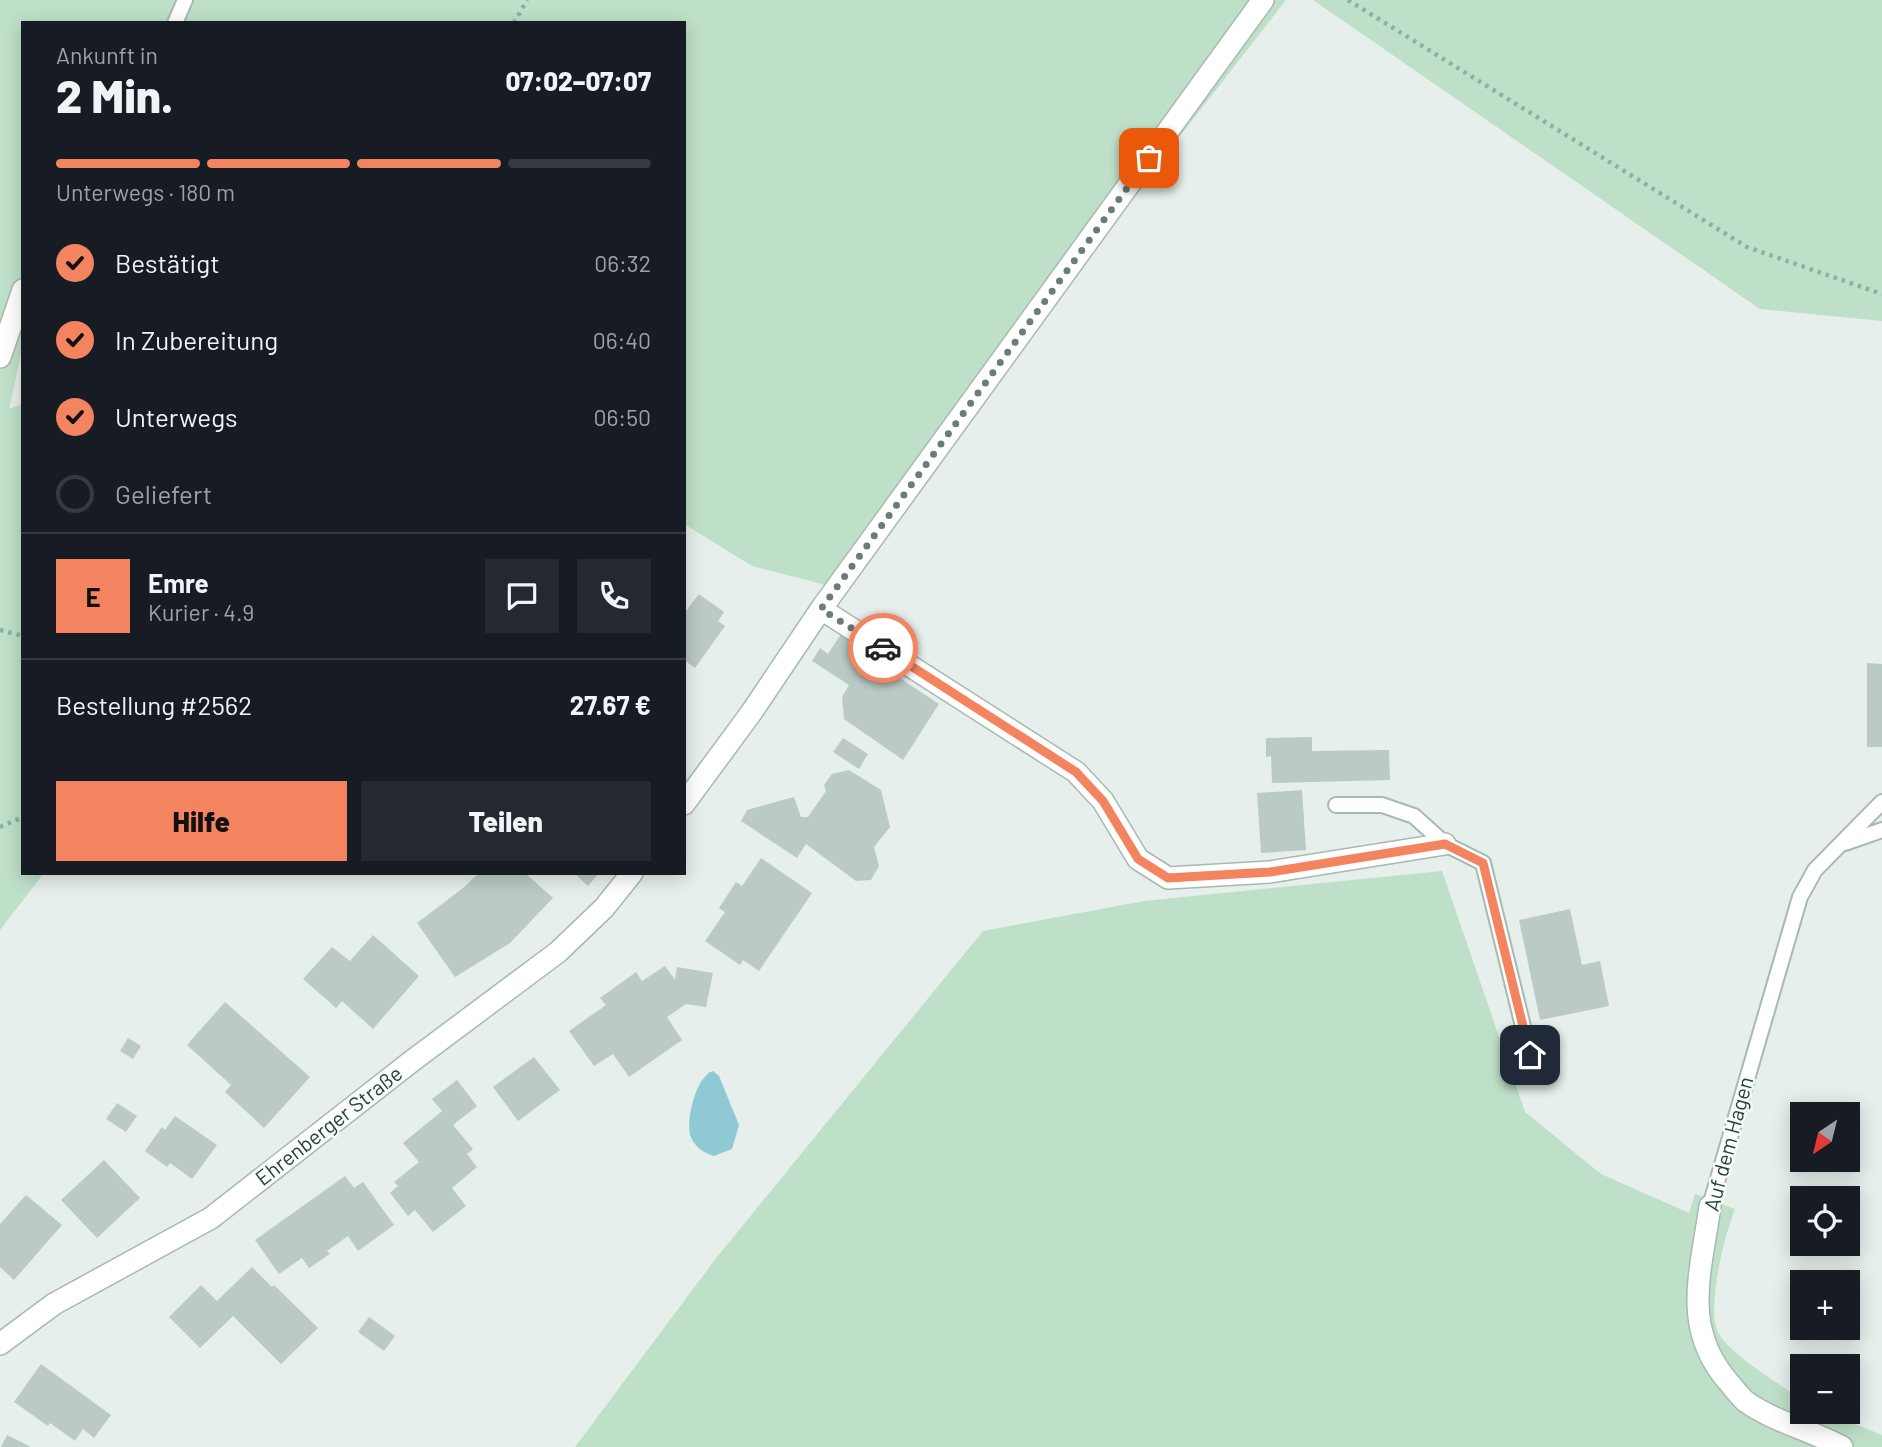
<!DOCTYPE html>
<html lang="de">
<meta charset="utf-8">
<style>
:root{--surface:#171b24;--page:#242831;--text:#f1f3f6;--muted:#9ea1a6;--line:#363941;--accent:#f4845f}
body{margin:0;font-family:Barlow,sans-serif;background:var(--page);color:var(--text);height:100vh;display:flex;flex-direction:column;font-size:26px;white-space:nowrap}
*{box-sizing:border-box;margin:0}
p{font-size:23px;color:var(--muted)}
.icon{flex:none;width:38px;height:38px;fill:none;stroke:currentColor;stroke-width:2;stroke-linecap:round;stroke-linejoin:round}
.map{position:relative;flex:1;overflow:hidden}
.drawer{position:absolute;left:21px;top:21px;width:665px;height:854px;display:flex;flex-direction:column;background:var(--surface);border-radius:0px;box-shadow:0 4px 18px #0003}
.drawer>*{flex:none}
.needle{width:46px;rotate:215deg}
.controls{position:absolute;left:1790px;top:1102px;display:grid;gap:14px}
.controls a{display:grid;place-items:center;width:70px;height:70px;border-radius:0px;background:var(--surface);box-shadow:0 4px 18px #0003;font-size:35px}
.pin{position:absolute;display:grid;place-items:center;width:60px;height:60px;color:#fff;margin:-30px;border-radius:14px;box-shadow:0 4px 10px #0006}
.courier{position:absolute;display:grid;place-items:center;width:70px;height:70px;margin:-35px;border:5px solid #f4845f;border-radius:50%;background:#fff;color:#222;box-shadow:0 2px 9px #0007}
.overview em{font-style:normal;font-weight:800}
.overview div{display:flex;flex-direction:column-reverse}
.overview{display:flex;align-items:center;justify-content:space-between;height:119px;padding:0 35px}
h1{font-size:46px;font-weight:800;line-height:52px}
.bar{display:grid;grid-template-columns:repeat(4,1fr);gap:10px 7px;align-content:center;height:84px;padding:0 35px}
.bar i{height:9px;border-radius:5px;background:var(--line)}
.bar .on{background:var(--accent)}
.bar p{grid-column:span 4}
.line{display:flex;align-items:center;gap:18px;padding:0 35px;border-top:2px solid var(--line)}
.line div{flex:1}
.round{display:grid;place-items:center;flex:none;width:74px;height:74px;border-radius:0px;background:var(--page)}
ol{padding:0 35px;list-style:none}
li{display:flex;align-items:center;gap:21px;height:77px}
li p{margin-inline-start:auto}
li .icon{padding:7px;border-radius:50%;background:var(--accent);color:#111;stroke-width:4}
li:last-child{color:var(--muted)}
li i{width:38px;height:38px;border:4px solid var(--line);border-radius:50%}
.button{display:flex;gap:14px;margin-top:auto;padding:14px 35px}
.button a{flex:1;height:80px;border-radius:0px;background:var(--accent);color:#111;font-size:28px;font-weight:800;line-height:80px;text-align:center}
.button a+a{background:var(--page);color:var(--text)}
.map>svg:first-child{display:block}
</style>
<div class="map">
<svg width="1882" height="1447" viewBox="0 0 1882 1447">
<rect width="100%" height="100%" fill="#e6efeb"/>
<path fill="#bfe0c8" d="M 0,0 L 1286,0 L 829,586 L 752,566 L 684,524 L 684,23 L 23,23 L 23,346 L 9,409 L 23,404 L 23,873 L 44,873 L 0,930 Z
M 1313,0 L 1882,0 L 1882,321 L 1760,309 Z
M 1442,871 L 1525,1112 L 1601,1174 L 1689,1213 L 1695,1194 L 1735,1209 C 1725,1234 1706,1308 1718,1332 C 1730,1355 1780,1384 1802,1400 L 1802,1412 L 1826,1412 L 1882,1435 L 1882,1447 L 575,1447 L 717,1257 L 983,931 L 1144,901 Z"/>
<path fill="#8ec9d4" d="M 713,1071 L 719,1076 L 739,1125 L 732,1149 L 714,1156 C 703,1153 694,1146 690,1135 C 686,1119 696,1076 713,1071 Z"/>
<path fill="#bbcac4" d="M 699,594 L 724,612 L 718,621 L 725,626 L 695,668 L 684,660 L 684,610 L 686,611 Z
M 841,634 L 870,654 L 868,657 L 939,704 L 903,760 L 844,719 L 842,697 L 849,685 L 812,661 L 820,648 L 828,654 Z
M 1867,663 L 1882,664 L 1882,747 L 1867,747 Z
M 1312,737 L 1312,751 L 1389,750 L 1390,780 L 1272,783 L 1271,756 L 1266,757 L 1266,738 Z
M 843,738 L 868,754 L 859,769 L 833,752 Z
M 849,770 L 881,790 L 890,827 L 874,847 L 879,866 L 871,880 L 856,881 L 806,844 L 797,858 L 741,821 L 747,810 L 794,797 L 801,817 L 808,817 L 826,791 L 824,785 L 832,774 Z
M 1302,790 L 1306,850 L 1261,853 L 1257,793 Z
M 761,858 L 812,893 L 759,971 L 743,960 L 740,965 L 705,941 L 725,912 L 719,908 L 736,882 L 742,886 Z
M 479,873 L 525,873 L 553,898 L 510,943 L 455,977 L 417,923 L 463,888 Z
M 574,873 L 599,873 L 588,886 Z
M 1570,909 L 1582,965 L 1600,961 L 1609,1006 L 1540,1020 L 1519,920 Z
M 373,935 L 419,976 L 373,1029 L 342,1001 L 336,1008 L 303,979 L 332,947 L 350,961 Z
M 665,966 L 675,980 L 677,967 L 713,973 L 706,1007 L 686,1004 L 667,1017 L 682,1040 L 629,1077 L 613,1054 L 594,1066 L 569,1031 L 606,1005 L 600,998 L 636,972 L 642,981 Z
M 225,1002 L 310,1077 L 264,1128 L 225,1092 L 231,1085 L 187,1045 Z
M 128,1038 L 141,1046 L 133,1059 L 120,1051 Z
M 534,1057 L 560,1090 L 518,1121 L 493,1087 Z
M 457,1080 L 477,1106 L 453,1125 L 473,1149 L 467,1154 L 477,1167 L 452,1188 L 466,1206 L 433,1232 L 415,1210 L 408,1216 L 390,1193 L 398,1186 L 394,1182 L 419,1162 L 403,1143 L 442,1111 L 432,1099 Z
M 117,1103 L 137,1116 L 126,1132 L 106,1119 Z
M 175,1116 L 217,1145 L 192,1179 L 170,1163 L 167,1167 L 145,1151 L 162,1127 L 165,1130 Z
M 104,1160 L 140,1198 L 97,1238 L 61,1200 Z
M 345,1176 L 354,1188 L 363,1182 L 394,1225 L 358,1251 L 348,1236 L 327,1251 L 330,1254 L 309,1268 L 302,1258 L 279,1274 L 255,1240 Z
M 26,1195 L 62,1225 L 14,1280 L 0,1267 L 0,1224 Z
M 252,1267 L 272,1287 L 274,1285 L 318,1328 L 281,1364 L 233,1316 L 200,1348 L 169,1317 L 201,1285 L 217,1301 Z
M 369,1317 L 395,1336 L 384,1351 L 358,1332 Z
M 41,1364 L 111,1415 L 94,1438 L 83,1429 L 75,1441 L 50,1423 L 48,1426 L 14,1402 Z
M 7,1435 L 31,1447 L 1,1447 Z"/>
<g fill="none" stroke-linecap="round" stroke-linejoin="round">
<defs>
<path id="service" d="M 175,23 L 185,0
M 1336,805 L 1382,805 L 1414,816 L 1445,844 L 1483,863 L 1530,1055
M 1845,843 L 1882,830
M 1710,1206 L 1800,897 L 1815,870 L 1882,802"/>
<path id="minor" d="M 0,357 L 23,290
M 821,609 L 1076,772 L 1103,801 L 1138,859 L 1168,878 L 1270,872 L 1445,844
M 684,804 L 751,713 L 821,609 L 1263,0
M 1710,1206 C 1701,1273 1680,1329 1731,1385 C 1735,1390 1740,1396 1745,1401 C 1774,1422 1811,1430 1842,1447
M 0,1344 L 54,1304 L 211,1218 L 412,1061 L 558,952 L 604,908 L 632,873"/>
</defs>
<use href="#service" stroke="#a8b8b2" stroke-width="18"/>
<use href="#minor" stroke="#a8b8b2" stroke-width="24"/>
<path stroke="#86b3a5" stroke-width="4.5" stroke-dasharray="3.5 5" stroke-linecap="butt" d="M 1348,0 L 1747,247 L 1882,294
M 514,23 L 527,0
M 0,630 L 23,636
M 0,827 L 23,817"/>
<use href="#service" stroke="#fff" stroke-width="14"/>
<use href="#minor" stroke="#fff" stroke-width="21"/>
</g>
<g fill="none" stroke-linecap="round" stroke-linejoin="round">
<path stroke="#687f78" stroke-width="7" stroke-dasharray="0 12.6" d="M 883,648 L 821,609 L 1149,158"/>
<path stroke="#f4845f" stroke-width="9" d="M 883,648 L 1076,772 L 1103,801 L 1138,859 L 1168,878 L 1270,872 L 1445,844 L 1483,863 L 1530,1055"/>
</g>
<g text-anchor="middle" stroke-width="5" stroke-linejoin="round" paint-order="stroke">
<g font-size="21" fill="#24423a" stroke="#f7fbf9">
<text transform="translate(329 1126) rotate(-38)" y="7">Ehrenberger Straße</text>
<text transform="translate(1729 1144) rotate(-75)" y="7">Auf dem Hagen</text>
</g>
</g>
</svg>
<div class="controls">
<a><svg class="needle" viewBox="-14 -14 28 28"><path d="M0-13l5 13h-10z" fill="#e53935"/><path d="M0 13l5-13h-10z" fill="#9ea1a6"/></svg></a>
<a><svg class="icon" aria-label="locate" viewBox="0 0 24 24"><circle cx="12" cy="12" r="6"/><path d="M12 2v4M12 18v4M2 12h4M18 12h4"/></svg></a>
<a>+</a>
<a>−</a>
</div>
<div class="pin" style="left:1149px;top:158px;background:#ea580c"><svg class="icon" aria-label="bag" viewBox="0 0 24 24"><path d="M5 8h14l-1 12H6zM9 8a3 3 0 0 1 6 0"/></svg></div>
<div class="pin" style="left:1530px;top:1055px;background:#1f2937"><svg class="icon" aria-label="home" viewBox="0 0 24 24"><path d="M3 11l9-7 9 7M6 9v11h12V9"/></svg></div>
<div class="courier" style="left:883px;top:648px"><svg class="icon" aria-label="car" viewBox="0 0 24 24"><path d="M5 17H2v-5l4-1 3-4h7l3 4 3 1v5h-3M9 17h6M6 11h13"/><circle cx="7" cy="17" r="2"/><circle cx="17" cy="17" r="2"/></svg></div>
<section class="drawer">
<div class="overview"><div><h1>2 Min.</h1><p>Ankunft in</p></div><em>07:02–07:07</em></div>
<div class="bar"><i class="on"></i><i class="on"></i><i class="on"></i><i></i><p>Unterwegs · 180 m</p></div>
<ol>
<li><svg class="icon" aria-label="check" viewBox="0 0 24 24"><path d="M5 12l5 5 9-10"/></svg>Bestätigt<p>06:32</p></li>
<li><svg class="icon" aria-label="check" viewBox="0 0 24 24"><path d="M5 12l5 5 9-10"/></svg>In Zubereitung<p>06:40</p></li>
<li><svg class="icon" aria-label="check" viewBox="0 0 24 24"><path d="M5 12l5 5 9-10"/></svg>Unterwegs<p>06:50</p></li>
<li><i></i>Geliefert</li>
</ol>
<div class="line" style="height:126px"><b class="round" style="background:var(--accent);color:#111">E</b><div><b>Emre</b><p>Kurier · 4.9</p></div><a class="round"><svg class="icon" aria-label="chat" viewBox="0 0 24 24"><path d="M4 5h16v11H9l-5 4z"/></svg></a><a class="round"><svg class="icon" aria-label="phone" viewBox="0 0 24 24"><path d="M5 4h4l2 5-3 2q2 4 5 5l2-3 5 2v4C11 20 4 13 5 4z"/></svg></a></div>
<div class="line" style="height:91px"><div>Bestellung #2562</div><b>27.67 €</b></div>
<div class="button"><a>Hilfe</a><a>Teilen</a></div>
</section>
</div>
